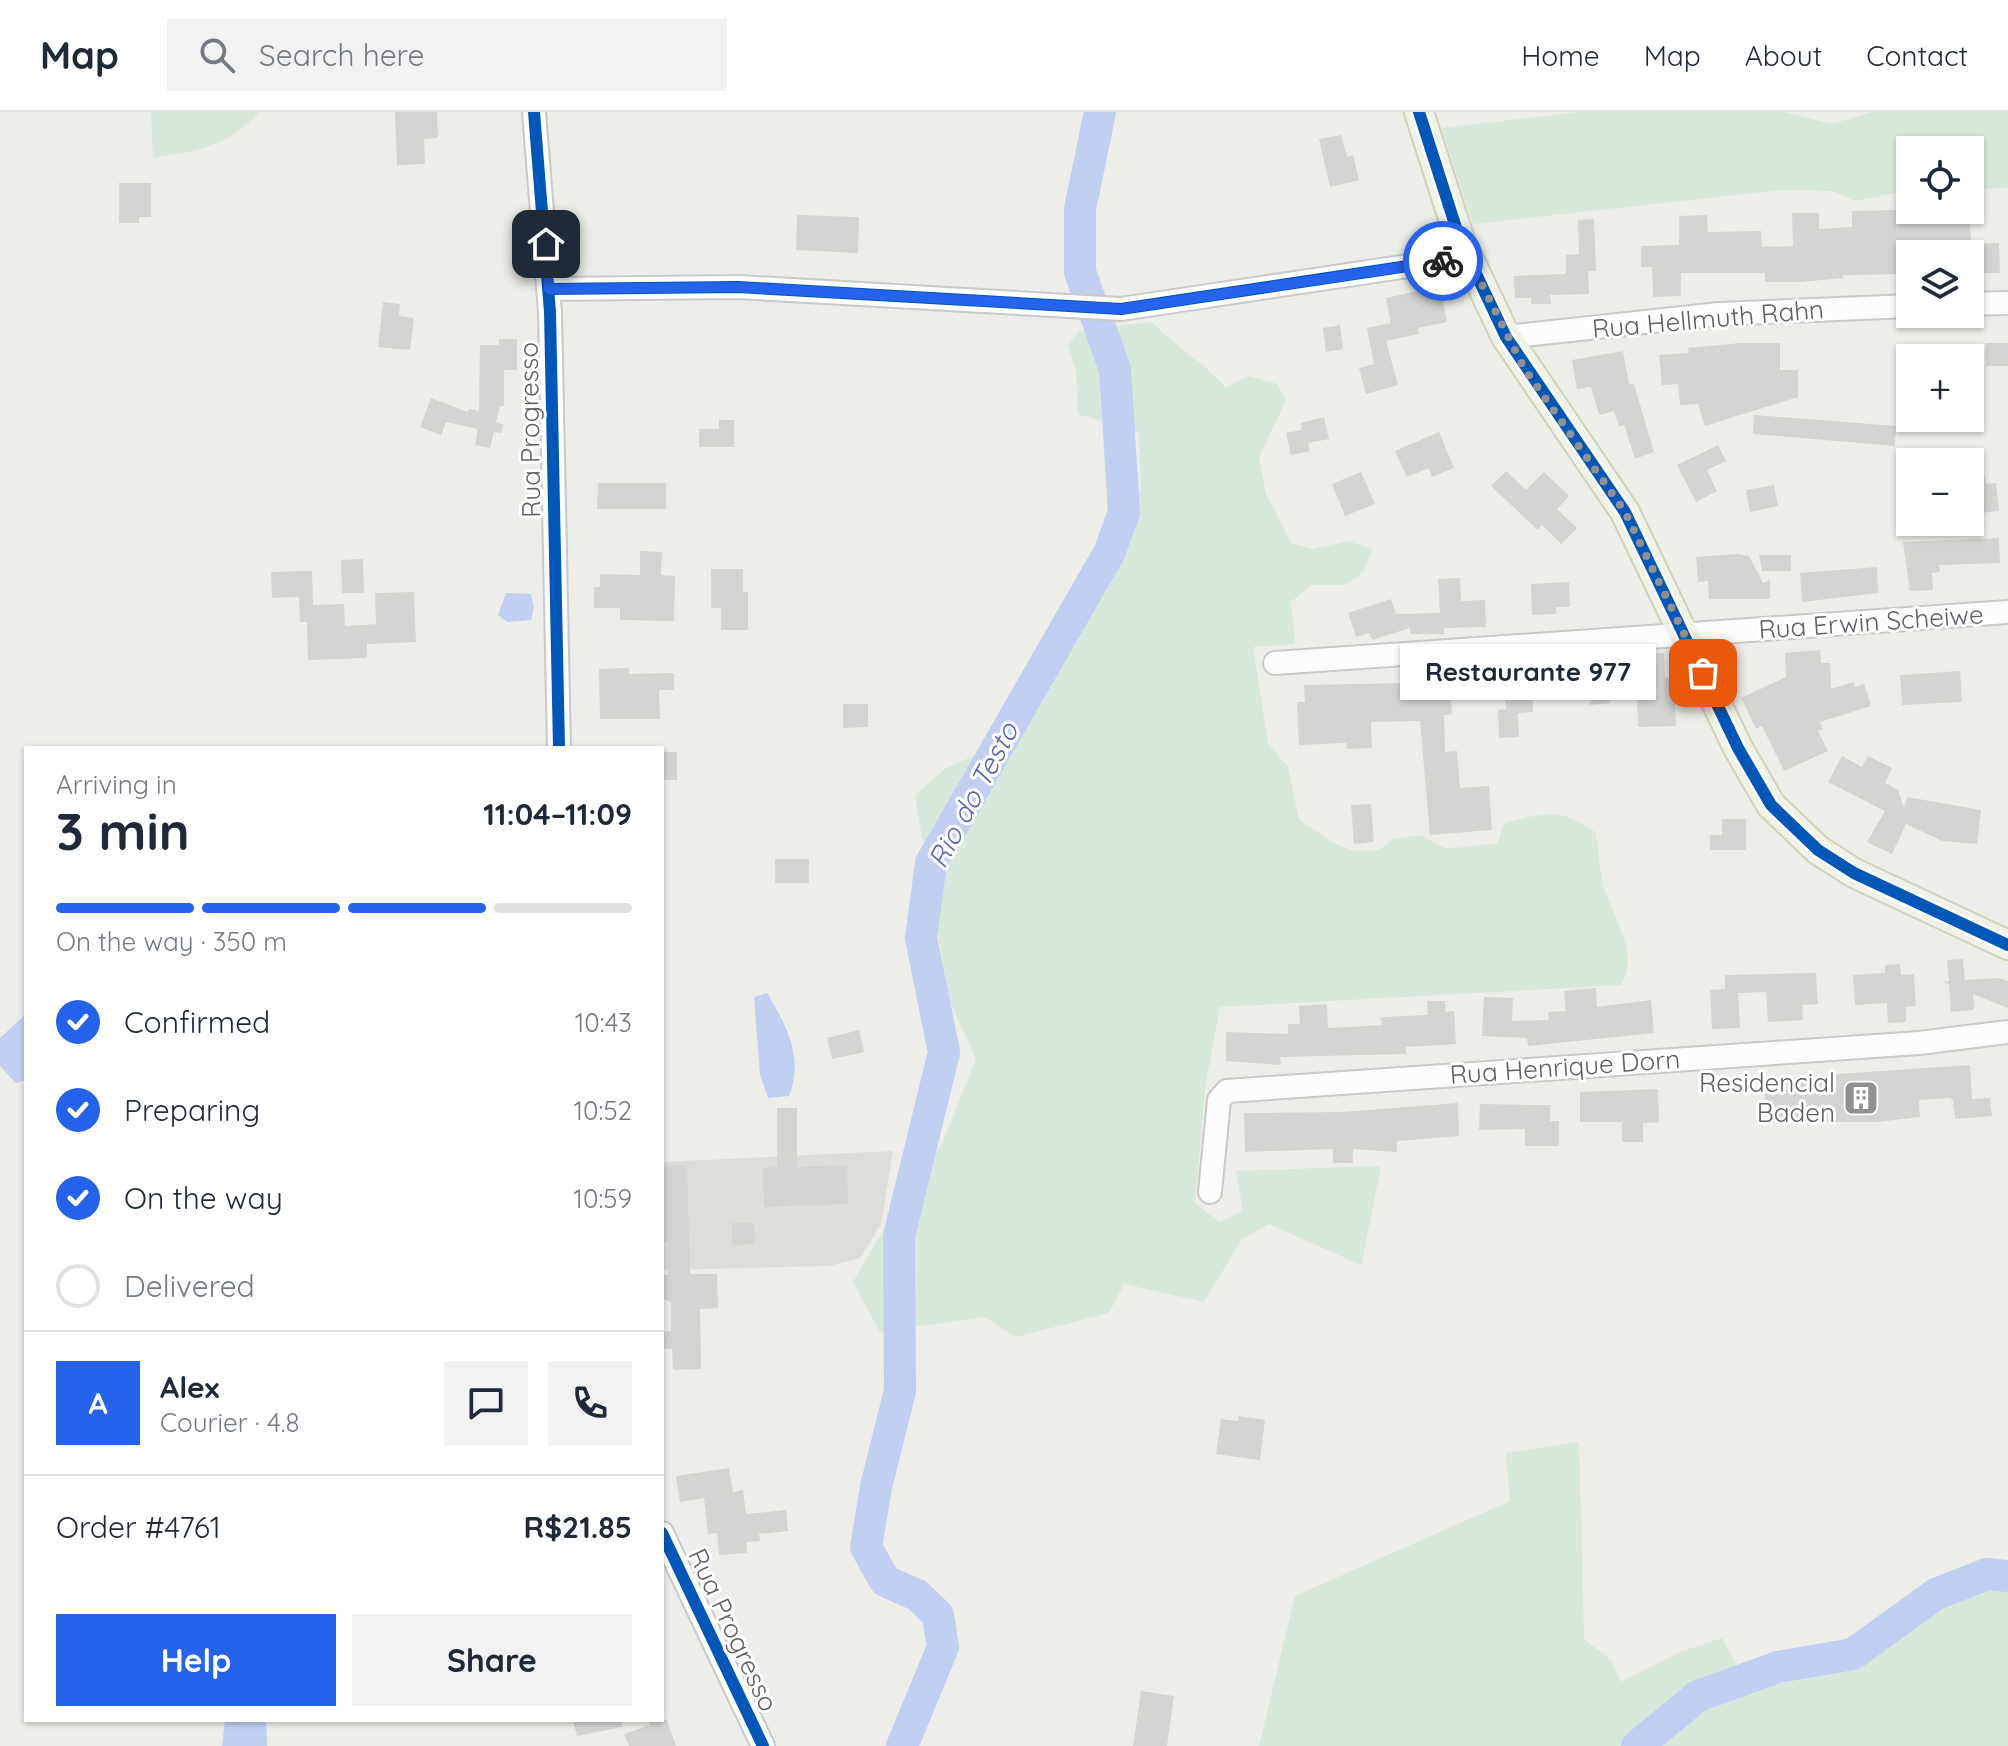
<!DOCTYPE html>
<meta charset="utf-8">
<style>
:root{--surface:#fff;--page:#f2f2f3;--text:#1f2937;--muted:#747a83;--line:#e0e1e3;--accent:#2563eb}
body{margin:0;font-family:Quicksand,sans-serif;background:var(--page);color:var(--text);height:100vh;display:flex;flex-direction:column;font-size:30px;white-space:nowrap}
*{box-sizing:border-box;margin:0}
p{font-size:26px;color:var(--muted)}
.icon{flex:none;width:44px;height:44px;fill:none;stroke:currentColor;stroke-width:2;stroke-linecap:round;stroke-linejoin:round}
.map{position:relative;flex:1;overflow:hidden}
.sheet{position:absolute;left:24px;top:634px;width:640px;height:976px;display:flex;flex-direction:column;background:var(--surface);border-radius:0px;box-shadow:0 2px 6px #0004}
.sheet>*{flex:none}
.buttons{position:absolute;left:1896px;top:24px;display:grid;gap:16px}
.buttons a{display:grid;place-items:center;width:88px;height:88px;border-radius:0px;background:var(--surface);box-shadow:0 2px 6px #0004;font-size:40px}
.pin{position:absolute;display:grid;place-items:center;width:68px;height:68px;color:#fff;margin:-34px;border-radius:16px;box-shadow:0 4px 12px #0006}
.courier{position:absolute;display:grid;place-items:center;width:80px;height:80px;margin:-40px;border:6px solid #2563eb;border-radius:50%;background:#fff;color:#222;box-shadow:0 2px 10px #0007}
.bubble{position:absolute;height:56px;border-radius:0px;background:var(--surface);box-shadow:0 2px 6px #0004;font-size:26px;font-weight:700;line-height:56px;text-align:center}
.summary em{font-style:normal;font-weight:700}
.summary div{display:flex;flex-direction:column-reverse}
.summary{display:flex;align-items:center;justify-content:space-between;height:136px;padding:0 32px}
h1{font-size:52px;font-weight:700;line-height:60px}
.bar{display:grid;grid-template-columns:repeat(4,1fr);gap:12px 8px;align-content:center;height:96px;padding:0 32px}
.bar i{height:10px;border-radius:6px;background:var(--line)}
.bar .active{background:var(--accent)}
.bar p{grid-column:span 4}
.line{display:flex;align-items:center;gap:20px;padding:0 32px;border-top:2px solid var(--line)}
.line div{flex:1}
.round{display:grid;place-items:center;flex:none;width:84px;height:84px;border-radius:0px;background:var(--page)}
ol{padding:0 32px;list-style:none}
li{display:flex;align-items:center;gap:24px;height:88px}
li p{margin-inline-start:auto}
li .icon{padding:8px;border-radius:50%;background:var(--accent);color:#fff;stroke-width:4}
li:last-child{color:var(--muted)}
li i{width:44px;height:44px;border:4px solid var(--line);border-radius:50%}
.action{display:flex;gap:16px;margin-top:auto;padding:16px 32px}
.action a{flex:1;height:92px;border-radius:0px;background:var(--accent);color:#fff;font-size:32px;font-weight:700;line-height:92px;text-align:center}
.action a+a{background:var(--page);color:var(--text)}
header{display:flex;align-items:center;gap:48px;box-sizing:border-box;height:112px;padding:0 40px;background:var(--surface);border-bottom:2px solid var(--line)}
header strong{font-size:38px}
nav{display:flex;gap:44px;margin-inline-start:auto;font-size:28px}
.search{width:560px;height:72px;background:var(--page);display:flex;align-items:center;gap:20px;box-sizing:border-box;padding:0 28px;border-radius:0px;color:var(--muted);font-size:30px}
.map>svg:first-child{display:block}
</style>
<header>
<strong>Map</strong>
<div class="search"><svg class="icon" aria-label="search" viewBox="0 0 24 24"><circle cx="10" cy="10" r="6"/><path d="M15 15l6 6"/></svg>Search here</div>
<nav><a>Home</a><a>Map</a><a>About</a><a>Contact</a></nav>
</header>
<div class="map">
<svg width="2008" height="1634" viewBox="0 0 2008 1634">
<rect width="100%" height="100%" fill="#edede9"/>
<path fill="#ddddd9" d="M 893,1039 L 881,1112 L 860,1146 L 829,1154 L 662,1158 L 662,1050 Z"/>
<path fill="#d8e8db" d="M 151,0 L 259,0 C 226,36 199,38 153,46 Z
M 1580,0 L 1784,0 L 1832,12 L 1872,0 L 2008,0 L 2008,76 L 1970,77 L 1970,38 L 1910,38 L 1910,78 L 1855,89 L 1832,79 L 1781,78 L 1473,112 L 1442,16 Z
M 1152,210 C 1175,235 1205,251 1226,276 L 1248,264 L 1277,272 L 1286,288 L 1259,345 L 1266,382 L 1291,431 L 1313,437 L 1348,429 L 1372,437 L 1364,459 L 1346,473 L 1312,473 L 1291,490 L 1295,532 L 1253,535 L 1268,632 L 1288,655 L 1299,708 L 1334,731 L 1354,739 L 1379,738 L 1393,727 L 1420,723 L 1447,737 L 1498,731 L 1504,711 C 1548,701 1557,694 1596,721 C 1598,738 1599,755 1603,772 C 1611,804 1641,840 1621,873 L 1220,895 L 1205,975 L 1195,1091 L 1220,1110 L 1243,1099 L 1236,1059 L 1381,1054 L 1361,1153 L 1269,1112 L 1242,1127 L 1204,1190 L 1124,1172 L 1109,1201 L 1015,1225 L 985,1205 L 880,1220 L 853,1170 L 878,1127 L 942,1032 L 976,947 L 949,887 L 915,683 L 946,656 L 1018,625 L 1122,444 L 1141,377 L 1139,321 L 1078,302 L 1076,259 L 1068,233 L 1079,219 Z
M 1579,1330 L 1584,1527 L 1611,1548 L 1621,1570 L 1683,1539 L 1722,1526 L 1750,1578 C 1784,1569 1824,1564 1857,1551 C 1907,1531 1947,1467 2008,1478 L 2008,1634 L 1259,1634 L 1295,1484 L 1510,1389 L 1506,1341 Z"/>
<path fill="#c3cff2" d="M 506,481 L 531,482 L 534,495 L 531,508 L 507,510 L 498,503 Z
M 767,881 C 787,914 804,946 789,984 L 768,986 L 760,963 L 754,885 Z
M 26,902 L 26,968 L 16,971 L 0,954 L 0,926 Z
M 225,1608 L 266,1608 L 267,1634 L 222,1634 Z"/>
<g fill="none" stroke-linecap="round" stroke-linejoin="round">
<path stroke="#c3cff2" stroke-width="32" d="M 902,1634 L 943,1535 L 938,1503 L 917,1483 L 885,1469 L 866,1435 L 876,1375 L 900,1279 L 899,1124 L 944,940 L 921,826 L 931,751 L 1109,441 L 1124,400 L 1115,257 L 1080,160 L 1080,97 L 1100,0
M 1637,1634 L 1698,1584 L 1778,1555 L 1853,1542 L 1936,1482 L 1987,1462 L 2008,1464"/>
</g>
<path fill="#d4d4d2" d="M 395,0 L 437,0 L 438,26 L 424,27 L 425,52 L 397,53 Z
M 1341,23 L 1347,45 L 1353,43 L 1359,68 L 1330,75 L 1319,27 Z
M 119,71 L 151,71 L 151,105 L 139,105 L 139,111 L 119,111 Z
M 1900,98 L 1900,108 L 1970,102 L 1971,142 L 1910,142 L 1910,162 L 1843,163 L 1843,166 L 1801,170 L 1765,170 L 1765,161 L 1681,161 L 1681,184 L 1653,185 L 1652,155 L 1641,155 L 1641,134 L 1679,133 L 1679,104 L 1707,103 L 1708,120 L 1761,119 L 1762,135 L 1793,134 L 1792,101 L 1819,101 L 1819,117 L 1852,115 L 1852,99 Z
M 797,103 L 859,105 L 858,141 L 796,138 Z
M 1594,107 L 1596,159 L 1588,159 L 1589,182 L 1550,183 L 1551,192 L 1531,192 L 1531,186 L 1515,186 L 1514,164 L 1566,162 L 1566,143 L 1579,142 L 1578,108 Z
M 1999,131 L 2000,161 L 1978,161 L 1977,132 Z
M 1440,174 L 1447,210 L 1418,216 L 1419,222 L 1386,229 L 1398,273 L 1366,282 L 1359,256 L 1374,252 L 1367,216 L 1391,211 L 1386,186 Z
M 383,190 L 400,192 L 399,204 L 414,206 L 410,238 L 378,235 Z
M 1340,213 L 1343,237 L 1326,240 L 1323,216 Z
M 499,227 L 517,227 L 517,258 L 504,258 L 504,294 L 500,294 L 496,310 L 503,313 L 501,321 L 494,320 L 490,336 L 475,333 L 478,317 L 446,310 L 441,323 L 420,315 L 431,286 L 468,300 L 469,297 L 479,299 L 480,233 L 499,233 Z
M 1741,231 L 1780,231 L 1780,258 L 1798,258 L 1798,285 L 1705,314 L 1698,292 L 1680,293 L 1678,272 L 1662,273 L 1659,243 L 1689,241 L 1688,236 Z
M 1986,231 L 2008,231 L 2008,254 L 1986,254 Z
M 1623,239 L 1629,272 L 1634,272 L 1654,340 L 1635,347 L 1624,313 L 1619,315 L 1614,299 L 1599,303 L 1591,275 L 1577,277 L 1572,248 Z
M 1754,303 L 1896,314 L 1895,334 L 1753,322 Z
M 1324,305 L 1329,327 L 1308,331 L 1310,339 L 1291,343 L 1286,321 L 1302,318 L 1301,311 Z
M 719,308 L 734,308 L 734,335 L 699,335 L 699,317 L 719,317 Z
M 1439,320 L 1454,356 L 1432,365 L 1429,356 L 1407,365 L 1395,339 Z
M 1718,333 L 1726,349 L 1707,358 L 1717,379 L 1696,390 L 1677,353 Z
M 1506,359 L 1526,378 L 1544,360 L 1569,384 L 1557,397 L 1577,416 L 1561,432 L 1542,413 L 1538,418 L 1491,374 Z
M 1361,360 L 1375,392 L 1345,404 L 1332,372 Z
M 1985,363 L 1986,372 L 1996,371 L 1999,399 L 1970,402 L 1970,365 Z
M 598,371 L 666,371 L 666,397 L 597,397 Z
M 1774,373 L 1778,394 L 1750,400 L 1746,378 Z
M 1999,426 L 2000,451 L 1939,453 L 1940,460 L 1932,461 L 1933,478 L 1910,479 L 1903,430 Z
M 640,439 L 662,440 L 661,463 L 675,464 L 674,509 L 620,508 L 620,496 L 594,496 L 594,475 L 600,475 L 600,462 L 640,463 Z
M 1738,442 L 1749,444 L 1763,471 L 1770,468 L 1770,487 L 1709,487 L 1708,469 L 1698,470 L 1696,445 Z
M 1759,443 L 1791,443 L 1791,459 L 1762,459 Z
M 363,447 L 364,481 L 342,481 L 341,448 Z
M 1877,455 L 1878,481 L 1802,490 L 1800,461 Z
M 711,457 L 743,457 L 743,480 L 748,480 L 748,518 L 721,518 L 721,496 L 711,496 Z
M 312,459 L 313,493 L 344,492 L 345,514 L 376,512 L 375,481 L 414,480 L 416,530 L 367,532 L 367,546 L 308,548 L 307,510 L 300,510 L 299,485 L 272,486 L 271,460 Z
M 1460,466 L 1461,489 L 1485,488 L 1486,515 L 1444,516 L 1444,522 L 1410,522 L 1410,516 L 1372,528 L 1369,521 L 1356,525 L 1348,501 L 1391,487 L 1396,502 L 1440,501 L 1438,467 Z
M 1569,470 L 1570,495 L 1556,495 L 1556,502 L 1532,503 L 1531,472 Z
M 1820,538 L 1821,551 L 1830,551 L 1831,577 L 1853,570 L 1855,575 L 1864,572 L 1871,594 L 1820,610 L 1823,617 L 1818,619 L 1828,639 L 1784,659 L 1762,614 L 1756,617 L 1741,586 L 1786,565 L 1785,541 Z
M 1664,541 L 1665,566 L 1674,565 L 1676,614 L 1638,615 L 1636,543 Z
M 629,556 L 629,562 L 674,561 L 674,578 L 659,578 L 660,607 L 600,607 L 599,557 Z
M 1442,559 L 1443,586 L 1451,585 L 1452,602 L 1444,603 L 1445,640 L 1457,639 L 1460,676 L 1489,674 L 1492,718 L 1430,723 L 1420,609 L 1371,610 L 1372,636 L 1347,637 L 1346,631 L 1299,633 L 1297,590 L 1305,590 L 1304,573 L 1410,571 L 1410,560 Z
M 1960,559 L 1962,590 L 1902,593 L 1900,563 Z
M 1608,560 L 1610,591 L 1590,593 L 1588,561 Z
M 1532,561 L 1533,600 L 1518,601 L 1519,625 L 1499,626 L 1498,598 L 1506,597 L 1504,568 L 1515,568 L 1515,562 Z
M 843,592 L 868,592 L 868,615 L 843,616 Z
M 663,640 L 677,640 L 677,668 L 663,668 Z
M 1842,644 L 1862,655 L 1868,644 L 1892,656 L 1885,671 L 1898,678 L 1904,697 L 1907,685 L 1981,698 L 1977,732 L 1942,729 L 1906,712 L 1892,742 L 1867,730 L 1885,699 L 1828,670 Z
M 1371,692 L 1374,730 L 1354,732 L 1351,693 Z
M 1722,707 L 1746,707 L 1746,738 L 1710,738 L 1710,723 L 1722,723 Z
M 775,747 L 809,747 L 809,771 L 775,771 Z
M 1963,847 L 1965,868 L 1999,866 L 2008,869 L 2008,896 L 1973,882 L 1974,898 L 1951,900 L 1949,872 L 1944,870 L 1949,869 L 1947,848 Z
M 1900,852 L 1901,863 L 1914,862 L 1916,894 L 1906,895 L 1906,910 L 1888,911 L 1887,891 L 1855,893 L 1853,863 L 1885,861 L 1885,853 Z
M 1816,861 L 1818,892 L 1802,893 L 1803,908 L 1768,910 L 1766,880 L 1738,881 L 1740,916 L 1712,917 L 1710,878 L 1725,877 L 1725,863 Z
M 1596,876 L 1597,895 L 1651,888 L 1654,921 L 1528,934 L 1527,926 L 1482,924 L 1484,885 L 1513,886 L 1512,909 L 1549,908 L 1548,900 L 1566,899 L 1564,879 Z
M 1427,889 L 1445,889 L 1446,900 L 1454,899 L 1456,932 L 1406,935 L 1406,942 L 1280,945 L 1281,953 L 1226,949 L 1226,920 L 1288,922 L 1288,912 L 1300,912 L 1299,894 L 1327,892 L 1328,916 L 1382,913 L 1381,905 L 1428,903 Z
M 859,918 L 864,940 L 832,947 L 827,926 Z
M 1970,953 L 1972,987 L 1990,986 L 1992,1004 L 1955,1007 L 1953,988 L 1949,986 L 1919,988 L 1920,1005 L 1877,1010 L 1773,1010 L 1772,999 L 1766,999 L 1764,967 Z
M 1658,977 L 1659,1010 L 1643,1011 L 1643,1030 L 1622,1030 L 1622,1010 L 1580,1010 L 1580,980 Z
M 1458,991 L 1459,1024 L 1397,1029 L 1397,1040 L 1353,1037 L 1353,1051 L 1333,1051 L 1333,1037 L 1245,1040 L 1244,1001 L 1342,1000 Z
M 1480,992 L 1550,993 L 1550,1009 L 1559,1009 L 1559,1034 L 1525,1034 L 1525,1017 L 1479,1018 Z
M 777,996 L 797,996 L 797,1055 L 847,1053 L 848,1092 L 764,1095 L 763,1056 L 777,1055 Z
M 687,1053 L 690,1162 L 717,1162 L 718,1196 L 700,1197 L 701,1257 L 673,1258 L 672,1237 L 662,1237 L 662,1220 L 671,1219 L 671,1190 L 662,1187 L 662,1163 L 668,1163 L 668,1130 L 662,1130 L 662,1054 Z
M 732,1111 L 754,1111 L 755,1132 L 732,1133 Z
M 1239,1304 L 1265,1308 L 1260,1348 L 1216,1342 L 1221,1307 L 1238,1309 Z
M 729,1356 L 733,1380 L 743,1378 L 746,1402 L 786,1398 L 788,1419 L 759,1422 L 760,1429 L 746,1430 L 747,1441 L 719,1443 L 717,1421 L 708,1422 L 704,1386 L 680,1390 L 676,1364 Z
M 1141,1579 L 1174,1584 L 1167,1634 L 1133,1634 Z
M 573,1608 L 622,1608 L 622,1615 L 577,1624 Z
M 649,1608 L 667,1608 L 676,1634 L 629,1634 L 624,1622 L 650,1613 Z"/>
<g fill="none" stroke-linecap="round" stroke-linejoin="round">
<defs>
<path id="minor" d="M 534,0 L 550,200 L 559,636
M 549,177 L 738,175 L 1121,197 L 1468,145
M 1970,192 L 2008,191
M 1506,225 L 1719,202 L 1910,194
M 1275,551 L 2008,500
M 1210,1080 L 1219,988 L 1227,979 L 1919,931 L 2008,920
M 662,1421 L 763,1634"/>
<path id="major" d="M 1419,0 L 1460,128 L 1506,225 L 1625,400 L 1738,636 L 1771,693 L 1818,738 L 1854,761 L 2008,833"/>
</defs>
<use href="#minor" stroke="#c9c9c9" stroke-width="26"/>
<use href="#major" stroke="#d2d2ba" stroke-width="32"/>
<use href="#minor" stroke="#fcfcfc" stroke-width="22"/>
<use href="#major" stroke="#f0f2e9" stroke-width="28"/>
<defs>
<path id="cycleway" d="M 534,0 L 550,200 L 559,636
M 1419,0 L 1460,128 L 1506,225 L 1625,400 L 1738,636 L 1771,693 L 1818,738 L 1854,761 L 2008,833
M 549,177 L 738,175 L 1121,197 L 1468,145
M 662,1421 L 763,1634"/>
</defs>
<use href="#cycleway" stroke="#fff" stroke-width="17"/>
<use href="#cycleway" stroke="#0057b8" stroke-width="12"/>
</g>
<g fill="none" stroke-linecap="round" stroke-linejoin="round">
<path stroke="#919194" stroke-width="8" stroke-dasharray="0 14.4" d="M 1443,149 L 1468,145 L 1524,256 L 1625,400 L 1703,561"/>
<path stroke="#2563eb" stroke-width="10" d="M 546,132 L 549,177 L 738,175 L 1121,197 L 1443,149"/>
</g>
<defs>
<symbol id="building-square" viewBox="-11 -11 22 22"><rect x="-9" y="-9" width="18" height="18" rx="4" fill="#919194" stroke="#fff"/><path d="M-4-6H4V6H1V3H-1V6H-4ZM-2.5-4.3h1.7v1.8h-1.7ZM.8-4.3h1.7v1.8H.8ZM-2.5-1h1.7V.8h-1.7ZM.8-1h1.7V.8H.8Z" fill="#fff"/></symbol>
</defs>
<g fill-rule="evenodd">
<use href="#building-square" x="1841" y="966" width="40" height="40"/>
</g>
<g text-anchor="middle" stroke-width="6" stroke-linejoin="round" paint-order="stroke">
<g font-size="26" fill="#5f6066" stroke="#fff">
<text transform="translate(1708 207) rotate(-5)" y="9">Rua Hellmuth Rahn</text>
<text transform="translate(530 318) rotate(-91)" y="9">Rua Progresso</text>
<text transform="translate(1871 510) rotate(-4)" y="9">Rua Erwin Scheiwe</text>
<text transform="translate(1565 955) rotate(-4)" y="9">Rua Henrique Dorn</text>
<text transform="translate(733 1518) rotate(65)" y="9">Rua Progresso</text>
</g>
<g font-size="26" fill="#5f6066" stroke="#fff" text-anchor="end">
<text x="1835" y="980">Residencial<tspan x="1835" dy="30">Baden</tspan></text>
</g>
<g font-size="28" font-style="italic" fill="#5566b7" stroke="#fff">
<text transform="translate(973 683) rotate(-62)" y="10">Rio do Testo</text>
</g>
</g>
</svg>
<div class="buttons">
<a><svg class="icon" aria-label="locate" viewBox="0 0 24 24"><circle cx="12" cy="12" r="6"/><path d="M12 2v4M12 18v4M2 12h4M18 12h4"/></svg></a>
<a><svg class="icon" aria-label="layers" viewBox="0 0 24 24"><path d="M12 4l9 5-9 5-9-5zM3 14l9 5 9-5"/></svg></a>
<a>+</a>
<a>−</a>
</div>
<div class="pin" style="left:1703px;top:561px;background:#ea580c"><svg class="icon" aria-label="bag" viewBox="0 0 24 24"><path d="M5 8h14l-1 12H6zM9 8a3 3 0 0 1 6 0"/></svg></div>
<div class="pin" style="left:546px;top:132px;background:#1f2937"><svg class="icon" aria-label="home" viewBox="0 0 24 24"><path d="M3 11l9-7 9 7M6 9v11h12V9"/></svg></div>
<div class="courier" style="left:1443px;top:149px"><svg class="icon" aria-label="bike" viewBox="0 0 24 24"><circle cx="6" cy="16" r="4"/><circle cx="18" cy="16" r="4"/><path d="M6 16l4-8h5l3 8M10 8l3 8H6M13 5h3"/></svg></div>
<div class="bubble" style="left:1400px;top:532px;width:256px">Restaurante 977</div>
<section class="sheet">
<div class="summary"><div><h1>3 min</h1><p>Arriving in</p></div><em>11:04–11:09</em></div>
<div class="bar"><i class="active"></i><i class="active"></i><i class="active"></i><i></i><p>On the way · 350 m</p></div>
<ol>
<li><svg class="icon" aria-label="check" viewBox="0 0 24 24"><path d="M5 12l5 5 9-10"/></svg>Confirmed<p>10:43</p></li>
<li><svg class="icon" aria-label="check" viewBox="0 0 24 24"><path d="M5 12l5 5 9-10"/></svg>Preparing<p>10:52</p></li>
<li><svg class="icon" aria-label="check" viewBox="0 0 24 24"><path d="M5 12l5 5 9-10"/></svg>On the way<p>10:59</p></li>
<li><i></i>Delivered</li>
</ol>
<div class="line" style="height:144px"><b class="round" style="background:var(--accent);color:#fff">A</b><div><b>Alex</b><p>Courier · 4.8</p></div><a class="round"><svg class="icon" aria-label="chat" viewBox="0 0 24 24"><path d="M4 5h16v11H9l-5 4z"/></svg></a><a class="round"><svg class="icon" aria-label="phone" viewBox="0 0 24 24"><path d="M5 4h4l2 5-3 2q2 4 5 5l2-3 5 2v4C11 20 4 13 5 4z"/></svg></a></div>
<div class="line" style="height:104px"><div>Order #4761</div><b>R$21.85</b></div>
<div class="action"><a>Help</a><a>Share</a></div>
</section>
</div>
